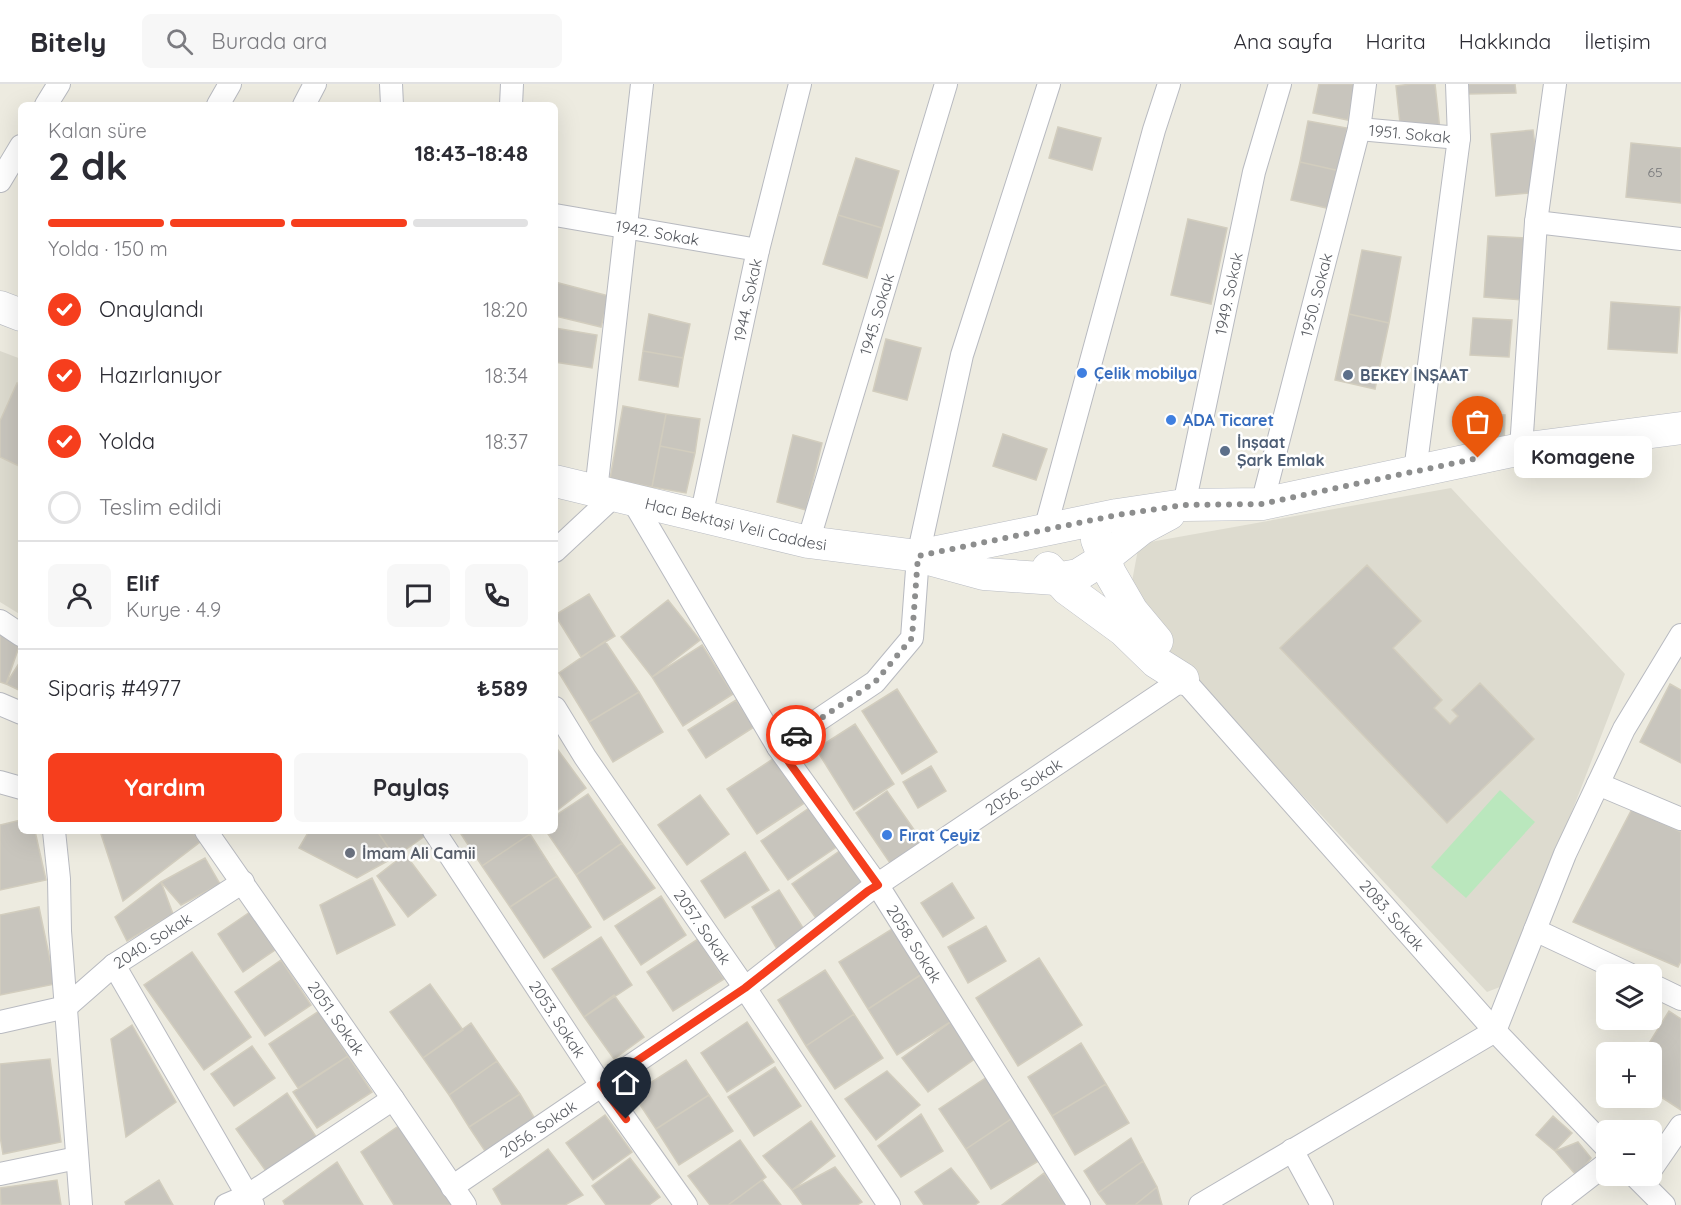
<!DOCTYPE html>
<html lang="tr">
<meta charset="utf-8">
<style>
:root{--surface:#fff;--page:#f7f7f7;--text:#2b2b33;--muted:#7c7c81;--line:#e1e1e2;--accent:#f63e1d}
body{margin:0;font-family:Quicksand,sans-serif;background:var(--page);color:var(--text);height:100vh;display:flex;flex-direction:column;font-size:22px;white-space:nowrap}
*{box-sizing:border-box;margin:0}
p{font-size:20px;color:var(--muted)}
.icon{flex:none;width:33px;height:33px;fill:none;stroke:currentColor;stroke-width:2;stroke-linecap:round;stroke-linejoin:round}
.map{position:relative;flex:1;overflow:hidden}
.details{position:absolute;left:18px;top:18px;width:540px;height:732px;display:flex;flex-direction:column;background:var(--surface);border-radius:9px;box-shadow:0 6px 24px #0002}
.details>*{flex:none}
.controls{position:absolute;left:1596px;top:880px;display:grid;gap:12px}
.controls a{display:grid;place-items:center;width:66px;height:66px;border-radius:9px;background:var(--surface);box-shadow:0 6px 24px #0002;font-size:30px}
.pin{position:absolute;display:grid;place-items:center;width:51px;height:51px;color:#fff;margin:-62px -26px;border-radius:50% 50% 50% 0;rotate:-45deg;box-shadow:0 0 6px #0007}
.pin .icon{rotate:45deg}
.courier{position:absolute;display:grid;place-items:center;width:60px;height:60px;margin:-30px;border:4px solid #f63e1d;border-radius:50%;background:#fff;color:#222;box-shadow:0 2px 8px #0007}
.bubble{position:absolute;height:42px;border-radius:9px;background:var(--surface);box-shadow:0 6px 24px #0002;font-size:20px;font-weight:800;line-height:42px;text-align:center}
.overview em{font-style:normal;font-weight:800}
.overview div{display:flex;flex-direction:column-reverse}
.overview{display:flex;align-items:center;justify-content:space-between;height:102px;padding:0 30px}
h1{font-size:39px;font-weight:800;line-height:45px}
.bar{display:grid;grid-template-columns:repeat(4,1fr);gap:9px 6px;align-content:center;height:72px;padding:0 30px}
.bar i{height:8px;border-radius:4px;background:var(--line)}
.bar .selected{background:var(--accent)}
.bar p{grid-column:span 4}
.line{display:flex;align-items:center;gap:15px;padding:0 30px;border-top:2px solid var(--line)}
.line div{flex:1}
.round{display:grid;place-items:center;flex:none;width:63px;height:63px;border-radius:9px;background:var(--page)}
ol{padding:0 30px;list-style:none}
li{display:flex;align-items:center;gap:18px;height:66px}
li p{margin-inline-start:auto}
li .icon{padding:6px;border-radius:50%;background:var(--accent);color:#fff;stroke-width:4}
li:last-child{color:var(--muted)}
li i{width:33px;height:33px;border:3px solid var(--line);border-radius:50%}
.action{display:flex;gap:12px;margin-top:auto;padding:12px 30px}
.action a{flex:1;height:69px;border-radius:9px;background:var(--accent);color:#fff;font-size:24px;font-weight:800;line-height:69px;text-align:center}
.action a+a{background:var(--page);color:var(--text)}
header{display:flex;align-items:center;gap:36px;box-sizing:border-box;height:84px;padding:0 30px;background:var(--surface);border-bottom:2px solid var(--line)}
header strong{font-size:28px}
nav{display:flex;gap:33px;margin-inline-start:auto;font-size:21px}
.search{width:420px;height:54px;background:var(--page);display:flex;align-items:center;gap:15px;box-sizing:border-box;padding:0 21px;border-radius:9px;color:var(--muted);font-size:22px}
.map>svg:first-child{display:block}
</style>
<header>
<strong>Bitely</strong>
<div class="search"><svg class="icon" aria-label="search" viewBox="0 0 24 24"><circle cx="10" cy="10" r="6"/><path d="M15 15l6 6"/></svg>Burada ara</div>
<nav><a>Ana sayfa</a><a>Harita</a><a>Hakkında</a><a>İletişim</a></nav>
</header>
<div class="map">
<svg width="1681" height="1121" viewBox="0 0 1681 1121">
<rect width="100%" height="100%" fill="#edebe0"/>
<path fill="#dddbcf" d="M 0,267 L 21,275 L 21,531 L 0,518 Z
M 1451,404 L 1625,590 L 1505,901 L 1487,908 L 1127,524 L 1139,460 Z"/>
<path fill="#bae7bd" d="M 1500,706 L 1535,738 L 1466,814 L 1431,783 Z"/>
<path fill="#c8c5bd" stroke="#d2cdbe" stroke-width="1.5" d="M 1319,0 L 1355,0 L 1348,36 L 1313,29 Z
M 1411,0 L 1435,0 L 1440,46 L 1400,39 L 1396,2 Z
M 1467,0 L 1515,0 L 1516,9 L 1468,10 Z
M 1308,37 L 1347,44 L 1340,87 L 1300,78 Z
M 1058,43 L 1101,54 L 1092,86 L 1049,74 Z
M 1533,46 L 1541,108 L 1496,112 L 1491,50 Z
M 1631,59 L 1681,64 L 1681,119 L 1626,113 Z
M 856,74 L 899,87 L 882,144 L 838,131 Z
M 1300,78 L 1340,87 L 1331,125 L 1291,116 Z
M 838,131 L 882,144 L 867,194 L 823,180 Z
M 1188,135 L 1227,144 L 1211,220 L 1171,211 Z
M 1488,152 L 1527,154 L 1523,216 L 1484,213 Z
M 1362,166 L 1401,173 L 1389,239 L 1349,230 Z
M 555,198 L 609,212 L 601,243 L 555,232 Z
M 1611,218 L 1680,223 L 1677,269 L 1608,265 Z
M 649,230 L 690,240 L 683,274 L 643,267 Z
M 1349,230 L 1389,239 L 1375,305 L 1335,296 Z
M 1473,234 L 1512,236 L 1509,273 L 1470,271 Z
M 555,244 L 597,251 L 592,284 L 555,278 Z
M 886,255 L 921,264 L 907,316 L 873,307 Z
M 643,267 L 683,274 L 678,303 L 639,296 Z
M 17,299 L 21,301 L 21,383 L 0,373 L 0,337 Z
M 623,322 L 666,330 L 652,403 L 610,395 Z
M 1467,328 L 1505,331 L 1504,362 L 1466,360 Z
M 666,330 L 700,335 L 695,369 L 660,362 Z
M 1003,350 L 1047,365 L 1036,396 L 993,382 Z
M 793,351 L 822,359 L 806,426 L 777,418 Z
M 660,362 L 695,369 L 686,409 L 652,403 Z
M 1367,481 L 1421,537 L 1393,564 L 1442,616 L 1434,624 L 1450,640 L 1458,632 L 1452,626 L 1480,599 L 1534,655 L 1447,739 L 1280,564 Z
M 589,510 L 615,552 L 581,573 L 555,531 Z
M 668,516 L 700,556 L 652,593 L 621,553 Z
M 0,547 L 20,560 L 6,600 L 0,598 Z
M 605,557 L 639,608 L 589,638 L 559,589 Z
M 702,561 L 733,610 L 683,642 L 652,593 Z
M 21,576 L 21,607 L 6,600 Z
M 1670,600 L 1681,606 L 1681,679 L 1640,658 Z
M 897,605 L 937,668 L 902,690 L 862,627 Z
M 639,608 L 663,648 L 613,678 L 589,638 Z
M 736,616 L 754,643 L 706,674 L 688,646 Z
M 855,640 L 894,700 L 854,726 L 816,665 Z
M 555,662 L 586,704 L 555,728 Z
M 779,671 L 809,716 L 757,750 L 727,705 Z
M 931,682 L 946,707 L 918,724 L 903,698 Z
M 887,707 L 922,757 L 890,779 L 856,729 Z
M 588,710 L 622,759 L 576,791 L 546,747 L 555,747 L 555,732 Z
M 700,711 L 729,750 L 687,781 L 658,741 Z
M 812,722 L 838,762 L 788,796 L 761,757 Z
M 1632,725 L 1681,748 L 1681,877 L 1678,883 L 1573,838 Z
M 21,736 L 21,747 L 35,747 L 46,796 L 0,806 L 0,741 Z
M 100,747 L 192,747 L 200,758 L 123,817 Z
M 309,747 L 377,747 L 395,773 L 357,794 L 299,764 Z
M 377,747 L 428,747 L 429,749 L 395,773 Z
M 459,747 L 528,747 L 530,750 L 482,782 Z
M 530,750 L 557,792 L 510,823 L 482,782 Z
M 622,759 L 655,804 L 604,836 L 576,791 Z
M 841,766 L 868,807 L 820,840 L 792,800 Z
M 745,768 L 769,806 L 725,834 L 701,797 Z
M 405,770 L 436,811 L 408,833 L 377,792 Z
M 205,774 L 220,800 L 181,821 L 161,798 Z
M 557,792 L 591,843 L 544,874 L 510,823 Z
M 372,794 L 395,841 L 337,870 L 320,821 Z
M 161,798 L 173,830 L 127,857 L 115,833 Z
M 952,799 L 974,834 L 943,853 L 921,819 Z
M 779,806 L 805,847 L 777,865 L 752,823 Z
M 661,812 L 686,851 L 641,881 L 615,842 Z
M 39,823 L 55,900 L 0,911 L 0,831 Z
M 250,828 L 275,866 L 243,888 L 218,850 Z
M 986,842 L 1006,877 L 968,899 L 948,863 Z
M 892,845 L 922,890 L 868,925 L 839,878 Z
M 601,853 L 632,901 L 584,933 L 552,885 Z
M 698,855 L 724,895 L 673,927 L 647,888 Z
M 192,868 L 251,953 L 204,986 L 144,901 Z
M 1039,874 L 1082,941 L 1018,982 L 976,914 Z
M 281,876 L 311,921 L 265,952 L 235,908 Z
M 825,886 L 854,930 L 806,962 L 778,916 Z
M 922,890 L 952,937 L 897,971 L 868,925 Z
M 430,900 L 463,946 L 423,974 L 390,928 Z
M 614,911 L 644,953 L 614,975 L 584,933 Z
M 319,927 L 348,972 L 298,1004 L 269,960 Z
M 1669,927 L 1681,935 L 1681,1026 L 1652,1007 L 1652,969 L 1643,969 Z
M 854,930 L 883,974 L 835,1005 L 806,962 Z
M 952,937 L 976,974 L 928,1008 L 902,974 Z
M 747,938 L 774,978 L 727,1008 L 701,969 Z
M 471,939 L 497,977 L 449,1011 L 423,974 Z
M 132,941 L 176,1018 L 126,1053 L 111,955 Z
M 1081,959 L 1106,1000 L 1052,1032 L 1028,993 Z
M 252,962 L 275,994 L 234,1022 L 211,990 Z
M 348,972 L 372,1008 L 317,1044 L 293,1008 Z
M 50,975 L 61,1058 L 3,1070 L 0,1052 L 0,980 Z
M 686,976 L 709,1011 L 656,1045 L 633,1010 Z
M 497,977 L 520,1010 L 469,1043 L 449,1011 Z
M 775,983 L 801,1022 L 754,1052 L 728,1013 Z
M 887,987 L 920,1021 L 876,1056 L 845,1015 Z
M 987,993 L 1014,1033 L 966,1065 L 939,1025 Z
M 1106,1000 L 1129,1039 L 1075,1071 L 1052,1032 Z
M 287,1009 L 317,1054 L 268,1090 L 236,1045 Z
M 520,1010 L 535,1035 L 485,1067 L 469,1043 Z
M 709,1011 L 733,1047 L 679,1081 L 656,1045 Z
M 921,1030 L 943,1067 L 901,1093 L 878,1062 Z
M 605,1031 L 632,1068 L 593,1096 L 566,1059 Z
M 1553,1032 L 1572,1049 L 1555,1067 L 1536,1051 Z
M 1014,1033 L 1042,1075 L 991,1105 L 966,1065 Z
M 811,1037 L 835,1072 L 792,1106 L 763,1072 Z
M 400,1041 L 452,1121 L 394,1121 L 361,1068 Z
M 1131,1054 L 1143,1077 L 1098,1109 L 1084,1087 Z
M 740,1056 L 766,1093 L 728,1121 L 710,1121 L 688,1092 Z
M 1578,1058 L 1591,1074 L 1577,1092 L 1555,1067 Z
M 548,1065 L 583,1111 L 565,1121 L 502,1121 L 493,1105 Z
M 630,1074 L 660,1113 L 649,1121 L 606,1121 L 592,1102 Z
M 1143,1077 L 1157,1103 L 1135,1121 L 1107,1121 L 1098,1109 Z
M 337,1078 L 363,1121 L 285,1121 L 283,1117 Z
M 835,1083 L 862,1118 L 857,1121 L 803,1121 L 792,1106 Z
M 951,1084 L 979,1118 L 975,1121 L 924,1121 L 915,1108 Z
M 1044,1089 L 1066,1121 L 1002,1121 Z
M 57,1096 L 61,1121 L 1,1121 L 0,1104 Z
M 159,1096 L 173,1121 L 126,1121 L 125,1118 Z
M 762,1096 L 781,1121 L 728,1121 Z
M 1157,1103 L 1162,1121 L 1135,1121 Z"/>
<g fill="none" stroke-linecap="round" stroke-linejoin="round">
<defs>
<g id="street">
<path d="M 391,0 L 392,21"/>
<path d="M 46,21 L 59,0"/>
<path d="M 218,21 L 230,0"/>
<path d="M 304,21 L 315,0"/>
<path d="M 511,21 L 512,0"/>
<path id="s1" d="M 1359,45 L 1459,54"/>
<path d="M 0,97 L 21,62"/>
<path id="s2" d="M 555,131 L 758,166"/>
<path d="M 1536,138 L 1681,155"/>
<path d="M 1521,365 L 1536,138 L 1555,0"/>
<path d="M 1415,387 L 1459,54 L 1457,0"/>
<path d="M 596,407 L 642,0"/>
<path id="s3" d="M 633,417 L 778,663 L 878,802 L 1079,1121"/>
<path id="s4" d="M 1262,420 L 1359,45 L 1365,0"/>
<path id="s5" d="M 1184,421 L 1254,88 L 1280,0"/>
<path id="s6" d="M 701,433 L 758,166 L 800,0"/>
<path d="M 1045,446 L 1154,46 L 1169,0"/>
<path id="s7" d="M 808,458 L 946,0"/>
<path d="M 555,467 L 614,412"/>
<path d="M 0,537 L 21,551"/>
<path d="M 0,620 L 21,629"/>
<path id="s8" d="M 555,624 L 585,673 L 745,904 L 889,1121"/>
<path d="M 778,663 L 875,598 L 912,554 L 918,472 L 962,271 L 1049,0"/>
<path d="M 0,698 L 21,704"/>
<path d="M 1598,700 L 1681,735"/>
<path d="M 54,747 L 59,795 L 60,847 L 81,1121"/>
<path id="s9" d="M 206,747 L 393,1015 L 465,1121"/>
<path id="s10" d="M 434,747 L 601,1001 L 686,1121"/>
<path d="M 1535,846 L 1631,891"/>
<path d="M 114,881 L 253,1121"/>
<path d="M 1652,901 L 1681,915"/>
<path id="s11" d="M 0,938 L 66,923 L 114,881 L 243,798"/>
<path d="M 1292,1066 L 1322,1121"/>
<path d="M 1652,1084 L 1681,1042"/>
<path d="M 0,1090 L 77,1074"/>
<path d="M 1635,1092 L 1664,1121"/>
<path id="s12" d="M 452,1103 L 745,904 L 868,807 L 1183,595 L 1495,947 L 1606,1063"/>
<path d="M 226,1121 L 247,1112 L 393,1015"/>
<path d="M 1200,1121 L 1495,947 L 1565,770 L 1624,645 L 1681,551"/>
<path d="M 1553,1121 L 1606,1080"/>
</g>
<g id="secondary">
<path d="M 0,223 L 21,231"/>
<path id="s13" d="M 555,397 L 808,458 L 918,472 L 984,490 L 1056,495 L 1078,491 L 1102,476 L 1141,445 L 1169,430"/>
<path d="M 1097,456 L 1110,489 L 1132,527 L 1157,557"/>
<path d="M 918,472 L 1117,431 L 1184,421 L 1262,420 L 1521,365 L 1681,344"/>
<path d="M 1048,484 L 1067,505 L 1123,546 L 1156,578 L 1183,595"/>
</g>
</defs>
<use href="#street" stroke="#b8bac0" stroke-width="24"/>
<use href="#secondary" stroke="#b9bcc3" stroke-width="33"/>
<use href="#street" stroke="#fff" stroke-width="22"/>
<use href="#secondary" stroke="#fff" stroke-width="32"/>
</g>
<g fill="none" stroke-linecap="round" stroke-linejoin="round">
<path stroke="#8d8e8e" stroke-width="6" stroke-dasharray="0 10.8" d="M 796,651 L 875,598 L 912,554 L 918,472 L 1117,431 L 1184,421 L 1262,420 L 1478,374"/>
<path stroke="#f63e1d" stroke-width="8" d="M 626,1035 L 601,1001 L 745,904 L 868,807 L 878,801 L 778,663 L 796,651"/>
</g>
<g fill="#3f7fe0" stroke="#fff" stroke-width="2">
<circle cx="1082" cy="289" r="6"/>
<circle cx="1171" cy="336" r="6"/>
<circle cx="887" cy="751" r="6"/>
</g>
<g fill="#5c6f8a" stroke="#fff" stroke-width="2">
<circle cx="1348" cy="291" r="6"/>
<circle cx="1225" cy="367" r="6"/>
</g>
<circle fill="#6b7280" stroke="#fff" stroke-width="2" cx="350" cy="769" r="6"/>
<g text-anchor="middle" stroke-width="5" stroke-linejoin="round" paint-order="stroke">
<g font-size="14" fill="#757679">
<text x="1655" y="93">65</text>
</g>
<g font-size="16" fill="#595c62" stroke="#fff">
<text dy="6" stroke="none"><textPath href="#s1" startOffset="51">1951. Sokak</textPath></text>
<text dy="6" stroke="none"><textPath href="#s2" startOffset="104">1942. Sokak</textPath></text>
<text dy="6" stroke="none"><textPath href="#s5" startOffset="216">1949. Sokak</textPath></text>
<text dy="6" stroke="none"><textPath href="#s4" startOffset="216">1950. Sokak</textPath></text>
<text dy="6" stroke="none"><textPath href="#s6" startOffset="222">1944. Sokak</textPath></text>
<text dy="6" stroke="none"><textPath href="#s7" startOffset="238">1945. Sokak</textPath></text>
<text dy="6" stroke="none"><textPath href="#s13" startOffset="186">Hacı Bektaşi Veli Caddesi</textPath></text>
<text dy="6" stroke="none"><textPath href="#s12" startOffset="698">2056. Sokak</textPath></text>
<text dy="6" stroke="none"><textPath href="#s12" startOffset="1206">2083. Sokak</textPath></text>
<text dy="6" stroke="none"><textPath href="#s8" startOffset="264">2057. Sokak</textPath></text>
<text dy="6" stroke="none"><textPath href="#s11" startOffset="177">2040. Sokak</textPath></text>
<text dy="6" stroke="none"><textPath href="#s3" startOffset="525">2058. Sokak</textPath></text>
<text dy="6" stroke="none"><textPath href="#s9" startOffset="228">2051. Sokak</textPath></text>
<text dy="6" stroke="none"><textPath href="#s10" startOffset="225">2053. Sokak</textPath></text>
<text dy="6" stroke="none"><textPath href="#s12" startOffset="104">2056. Sokak</textPath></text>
</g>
<g font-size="16" font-weight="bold" fill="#366cbe" stroke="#fff" text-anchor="start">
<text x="1094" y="295">Çelik mobilya</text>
<text x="1183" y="342">ADA Ticaret</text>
<text x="899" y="757">Fırat Çeyiz</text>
</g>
<g font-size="16" font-weight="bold" fill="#4e5e75" stroke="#fff" text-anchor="start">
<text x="1360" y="297">BEKEY İNŞAAT</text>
<text x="1237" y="364">İnşaat<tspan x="1237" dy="18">Şark Emlak</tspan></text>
</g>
<g font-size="16" font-weight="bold" fill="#5b616d" stroke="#fff" text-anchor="start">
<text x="362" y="775">İmam Ali Camii</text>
</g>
</g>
</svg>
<div class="controls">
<a><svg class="icon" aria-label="layers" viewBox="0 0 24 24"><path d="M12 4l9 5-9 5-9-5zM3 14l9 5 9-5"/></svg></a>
<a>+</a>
<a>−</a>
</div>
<div class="pin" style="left:1478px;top:374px;background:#ea580c"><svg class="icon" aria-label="bag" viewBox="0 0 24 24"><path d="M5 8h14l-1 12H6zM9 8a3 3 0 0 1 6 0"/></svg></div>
<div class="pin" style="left:626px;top:1035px;background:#1f2937"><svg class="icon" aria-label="home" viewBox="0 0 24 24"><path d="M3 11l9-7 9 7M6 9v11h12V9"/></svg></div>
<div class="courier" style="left:796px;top:651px"><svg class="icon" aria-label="car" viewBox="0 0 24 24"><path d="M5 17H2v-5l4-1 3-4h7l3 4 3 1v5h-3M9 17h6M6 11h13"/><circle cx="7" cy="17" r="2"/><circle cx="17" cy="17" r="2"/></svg></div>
<div class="bubble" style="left:1514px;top:352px;width:138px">Komagene</div>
<section class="details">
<div class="overview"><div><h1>2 dk</h1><p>Kalan süre</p></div><em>18:43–18:48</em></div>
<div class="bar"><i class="selected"></i><i class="selected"></i><i class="selected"></i><i></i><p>Yolda · 150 m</p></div>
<ol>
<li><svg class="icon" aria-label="check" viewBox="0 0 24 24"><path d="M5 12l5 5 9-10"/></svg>Onaylandı<p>18:20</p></li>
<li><svg class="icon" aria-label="check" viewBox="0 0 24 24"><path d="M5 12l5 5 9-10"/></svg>Hazırlanıyor<p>18:34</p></li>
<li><svg class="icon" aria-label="check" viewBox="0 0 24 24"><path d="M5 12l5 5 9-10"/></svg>Yolda<p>18:37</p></li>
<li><i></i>Teslim edildi</li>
</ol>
<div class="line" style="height:108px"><a class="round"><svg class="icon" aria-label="person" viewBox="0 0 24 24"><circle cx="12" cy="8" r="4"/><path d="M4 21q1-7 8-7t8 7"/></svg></a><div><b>Elif</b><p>Kurye · 4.9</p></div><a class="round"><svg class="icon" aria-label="chat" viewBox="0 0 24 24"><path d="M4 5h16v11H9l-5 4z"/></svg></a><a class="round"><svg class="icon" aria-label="phone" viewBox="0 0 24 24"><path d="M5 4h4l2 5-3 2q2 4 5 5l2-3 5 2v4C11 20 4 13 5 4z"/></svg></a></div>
<div class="line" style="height:78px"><div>Sipariş #4977</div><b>₺589</b></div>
<div class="action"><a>Yardım</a><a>Paylaş</a></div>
</section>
</div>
